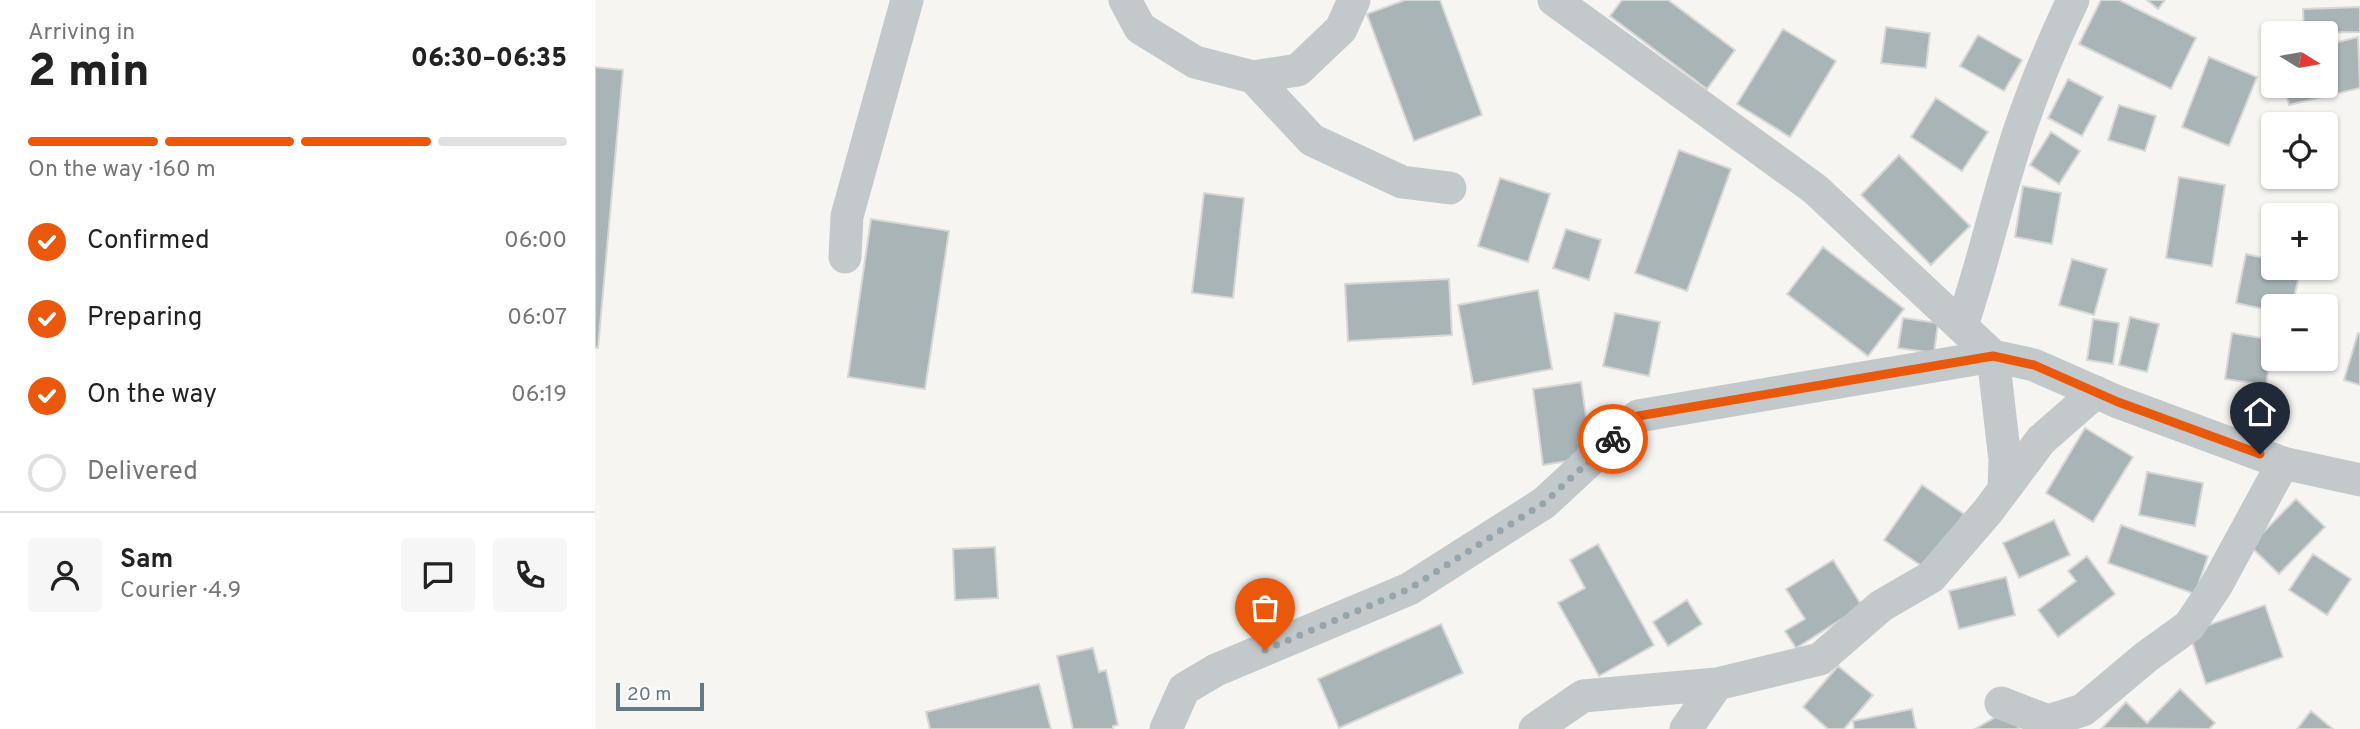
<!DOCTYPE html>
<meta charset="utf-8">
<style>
:root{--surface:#fff;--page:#f6f6f6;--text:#222;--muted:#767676;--line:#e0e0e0;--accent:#ea580c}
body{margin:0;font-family:Overpass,sans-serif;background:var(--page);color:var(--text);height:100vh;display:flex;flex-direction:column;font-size:26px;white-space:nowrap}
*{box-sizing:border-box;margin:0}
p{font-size:23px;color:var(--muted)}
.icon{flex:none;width:38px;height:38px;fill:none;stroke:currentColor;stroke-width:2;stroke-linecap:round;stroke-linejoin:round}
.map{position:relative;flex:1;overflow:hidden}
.sheet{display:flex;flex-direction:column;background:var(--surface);width:595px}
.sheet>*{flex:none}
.needle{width:46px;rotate:101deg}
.tools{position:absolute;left:1666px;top:21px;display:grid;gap:14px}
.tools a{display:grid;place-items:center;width:77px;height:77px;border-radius:7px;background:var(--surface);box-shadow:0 2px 5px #0004;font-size:35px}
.scale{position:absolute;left:21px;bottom:18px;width:88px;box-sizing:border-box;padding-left:7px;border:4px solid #637a85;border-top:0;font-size:19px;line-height:24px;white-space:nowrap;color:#637a85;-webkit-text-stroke:5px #fff;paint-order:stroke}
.pin{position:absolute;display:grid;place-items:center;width:60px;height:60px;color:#fff;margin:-72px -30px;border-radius:50% 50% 50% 0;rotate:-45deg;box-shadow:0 0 7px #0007}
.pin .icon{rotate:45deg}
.courier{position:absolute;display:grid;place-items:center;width:70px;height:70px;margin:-35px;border:5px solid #ea580c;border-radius:50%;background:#fff;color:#222;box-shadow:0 2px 9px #0007}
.head em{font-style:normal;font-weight:800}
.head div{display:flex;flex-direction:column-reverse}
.head{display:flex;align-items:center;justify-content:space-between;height:119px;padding:0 28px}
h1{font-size:46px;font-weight:800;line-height:52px}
.bar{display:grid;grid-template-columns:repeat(4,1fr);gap:10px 7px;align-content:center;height:84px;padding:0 28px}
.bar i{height:9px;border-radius:5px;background:var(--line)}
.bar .on{background:var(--accent)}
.bar p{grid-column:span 4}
.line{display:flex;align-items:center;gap:18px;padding:0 28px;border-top:2px solid var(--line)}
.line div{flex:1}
.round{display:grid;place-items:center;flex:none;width:74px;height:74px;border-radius:7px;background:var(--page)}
ol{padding:0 28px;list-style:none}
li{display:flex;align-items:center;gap:21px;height:77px}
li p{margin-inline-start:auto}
li .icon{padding:7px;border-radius:50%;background:var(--accent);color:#fff;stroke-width:4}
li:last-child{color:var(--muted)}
li i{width:38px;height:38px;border:4px solid var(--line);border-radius:50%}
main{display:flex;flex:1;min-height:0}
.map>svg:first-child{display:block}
</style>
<main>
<section class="sheet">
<div class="head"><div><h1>2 min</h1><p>Arriving in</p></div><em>06:30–06:35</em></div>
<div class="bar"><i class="on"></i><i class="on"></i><i class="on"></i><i></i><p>On the way · 160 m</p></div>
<ol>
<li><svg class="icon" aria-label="check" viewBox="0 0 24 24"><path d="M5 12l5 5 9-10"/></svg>Confirmed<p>06:00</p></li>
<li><svg class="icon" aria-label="check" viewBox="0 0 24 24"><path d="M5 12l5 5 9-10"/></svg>Preparing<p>06:07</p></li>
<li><svg class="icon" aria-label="check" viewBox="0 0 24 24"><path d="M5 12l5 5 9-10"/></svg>On the way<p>06:19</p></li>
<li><i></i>Delivered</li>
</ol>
<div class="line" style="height:126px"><a class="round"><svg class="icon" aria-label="person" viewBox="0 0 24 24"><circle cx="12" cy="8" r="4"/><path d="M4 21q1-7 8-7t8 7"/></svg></a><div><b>Sam</b><p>Courier · 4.9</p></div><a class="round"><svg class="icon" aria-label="chat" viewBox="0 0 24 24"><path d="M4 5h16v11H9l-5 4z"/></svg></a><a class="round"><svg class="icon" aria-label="phone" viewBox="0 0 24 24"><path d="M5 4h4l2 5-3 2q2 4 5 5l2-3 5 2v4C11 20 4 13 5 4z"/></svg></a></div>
</section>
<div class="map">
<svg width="1765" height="729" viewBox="0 0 1765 729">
<rect width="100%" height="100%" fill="#f6f5f2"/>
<path fill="#a9b4b7" stroke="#d7d7d5" stroke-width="2" d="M 810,0 L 845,0 L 887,115 L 819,141 L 772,14 Z
M 1027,0 L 1073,0 L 1140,50 L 1112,89 L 1015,16 Z
M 1506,0 L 1524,0 L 1601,38 L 1576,89 L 1484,44 Z
M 1552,0 L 1570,0 L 1563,9 Z
M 1765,7 L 1765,32 L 1709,33 L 1708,9 Z
M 1291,27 L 1335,33 L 1331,68 L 1286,63 Z
M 1188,29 L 1241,61 L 1195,137 L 1142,104 Z
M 1383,35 L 1427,60 L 1409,91 L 1365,66 Z
M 1763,37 L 1765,88 L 1694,105 L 1689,86 L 1731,86 L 1731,45 Z
M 1614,57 L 1662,77 L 1634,146 L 1587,127 Z
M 0,67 L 28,70 L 3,348 L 0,347 Z
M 1473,79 L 1508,97 L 1487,136 L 1453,118 Z
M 1341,98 L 1393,132 L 1367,171 L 1316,137 Z
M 1524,105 L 1561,116 L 1550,151 L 1513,140 Z
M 1456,132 L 1485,151 L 1464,184 L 1435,165 Z
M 1084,150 L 1136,169 L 1092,291 L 1040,273 Z
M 1304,155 L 1375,226 L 1336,265 L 1266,195 Z
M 1584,177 L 1630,185 L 1617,266 L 1571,258 Z
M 905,178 L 955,194 L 933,262 L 883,246 Z
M 1428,186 L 1466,193 L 1457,244 L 1420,237 Z
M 609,193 L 649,198 L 638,298 L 597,293 Z
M 276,219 L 354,231 L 330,389 L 253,377 Z
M 971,229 L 1006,240 L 994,280 L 958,268 Z
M 1228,247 L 1309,309 L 1273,356 L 1192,294 Z
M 1651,254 L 1678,260 L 1678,268 L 1706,268 L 1697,306 L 1678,306 L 1678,311 L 1641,303 Z
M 1477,259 L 1512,269 L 1499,315 L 1464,305 Z
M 854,279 L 857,335 L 753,341 L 750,284 Z
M 943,290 L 957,369 L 878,384 L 863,305 Z
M 1020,313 L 1065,322 L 1054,376 L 1008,366 Z
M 1535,317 L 1564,324 L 1552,372 L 1524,365 Z
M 1308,318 L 1343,323 L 1339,353 L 1303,348 Z
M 1498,319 L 1524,323 L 1518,364 L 1492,360 Z
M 1637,333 L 1678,340 L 1671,385 L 1630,379 Z
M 1763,333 L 1765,334 L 1765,385 L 1749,380 Z
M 986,382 L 997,457 L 948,465 L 938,389 Z
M 1490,428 L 1538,457 L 1498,522 L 1451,493 Z
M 1552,472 L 1608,483 L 1600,526 L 1544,515 Z
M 1327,485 L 1369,514 L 1331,569 L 1289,540 Z
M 1701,499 L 1730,527 L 1684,574 L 1655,546 Z
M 1459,520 L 1475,555 L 1424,578 L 1408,543 Z
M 1526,525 L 1613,556 L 1600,594 L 1513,563 Z
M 1003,544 L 1059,645 L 1004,676 L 963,603 L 990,588 L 975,560 Z
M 400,547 L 403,598 L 360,600 L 358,549 Z
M 1718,554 L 1756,579 L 1732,615 L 1694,590 Z
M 1492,556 L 1520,594 L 1463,637 L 1443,610 L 1481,581 L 1473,571 Z
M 1238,560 L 1267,606 L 1201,648 L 1190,631 L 1210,619 L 1191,589 Z
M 1411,577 L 1420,615 L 1364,629 L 1354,591 Z
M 1092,600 L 1107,624 L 1073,646 L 1058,622 Z
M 1670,605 L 1688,657 L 1611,684 L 1594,632 Z
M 846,624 L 868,673 L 744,728 L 723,679 Z
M 498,648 L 504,672 L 511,670 L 523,725 L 518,726 L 518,729 L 478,729 L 462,656 Z
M 1243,666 L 1278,695 L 1249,729 L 1233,729 L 1208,707 Z
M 444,684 L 456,729 L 335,729 L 331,712 Z
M 1585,689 L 1620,723 L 1614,729 L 1507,728 L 1531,702 L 1552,723 Z
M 1317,709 L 1321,729 L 1259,729 L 1258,721 Z
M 1413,710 L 1424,729 L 1380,729 Z
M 1716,711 L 1738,729 L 1702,729 Z"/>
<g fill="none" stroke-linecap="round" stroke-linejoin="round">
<path stroke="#c3c8ca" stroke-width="33" d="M 530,0 L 545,28 L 600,62 L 658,77 L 703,70 L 746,29 L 759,0
M 959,0 L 1220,189 L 1398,356 L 1439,365 L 1523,402 L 1688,463 L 1765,480
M 658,77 L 717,140 L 807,182 L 855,188
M 250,257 L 252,216 L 312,0
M 1367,325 C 1389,261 1403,194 1425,129 C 1440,85 1458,42 1478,0
M 1406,703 L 1453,721 L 1488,710 L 1551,657 L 1594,626 L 1621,586 L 1688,463
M 571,729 L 589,689 L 621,670 L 814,589 L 949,503 L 1043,416 L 1398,356 L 1410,460 L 1409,489
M 940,729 L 988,696 L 1122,684 L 1225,659 L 1286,606 L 1336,577 L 1393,511 L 1446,440 L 1501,392
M 1091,729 L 1122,684"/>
</g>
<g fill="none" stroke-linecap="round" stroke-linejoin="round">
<path stroke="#96a5ab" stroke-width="7" stroke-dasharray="0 12.6" d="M 670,650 L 814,589 L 949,503 L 1018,439"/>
<path stroke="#ea580c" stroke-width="9" d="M 1018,439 L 1043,416 L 1398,356 L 1439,365 L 1523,402 L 1665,454"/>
</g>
</svg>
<div class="tools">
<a><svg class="needle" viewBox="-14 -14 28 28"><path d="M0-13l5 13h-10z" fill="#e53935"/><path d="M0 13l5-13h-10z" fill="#767676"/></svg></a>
<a><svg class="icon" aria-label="locate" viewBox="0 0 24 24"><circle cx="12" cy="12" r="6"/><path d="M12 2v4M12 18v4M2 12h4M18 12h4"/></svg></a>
<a>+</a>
<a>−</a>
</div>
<div class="scale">20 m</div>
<div class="pin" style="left:670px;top:650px;background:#ea580c"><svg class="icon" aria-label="bag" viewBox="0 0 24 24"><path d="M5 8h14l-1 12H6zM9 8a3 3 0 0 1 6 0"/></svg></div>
<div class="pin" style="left:1665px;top:454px;background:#1f2937"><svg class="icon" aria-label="home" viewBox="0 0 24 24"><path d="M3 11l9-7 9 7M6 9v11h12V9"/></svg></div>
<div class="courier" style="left:1018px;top:439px"><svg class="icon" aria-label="bike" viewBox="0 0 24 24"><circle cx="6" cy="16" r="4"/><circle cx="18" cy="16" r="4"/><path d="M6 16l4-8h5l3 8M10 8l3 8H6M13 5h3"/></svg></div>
</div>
</main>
